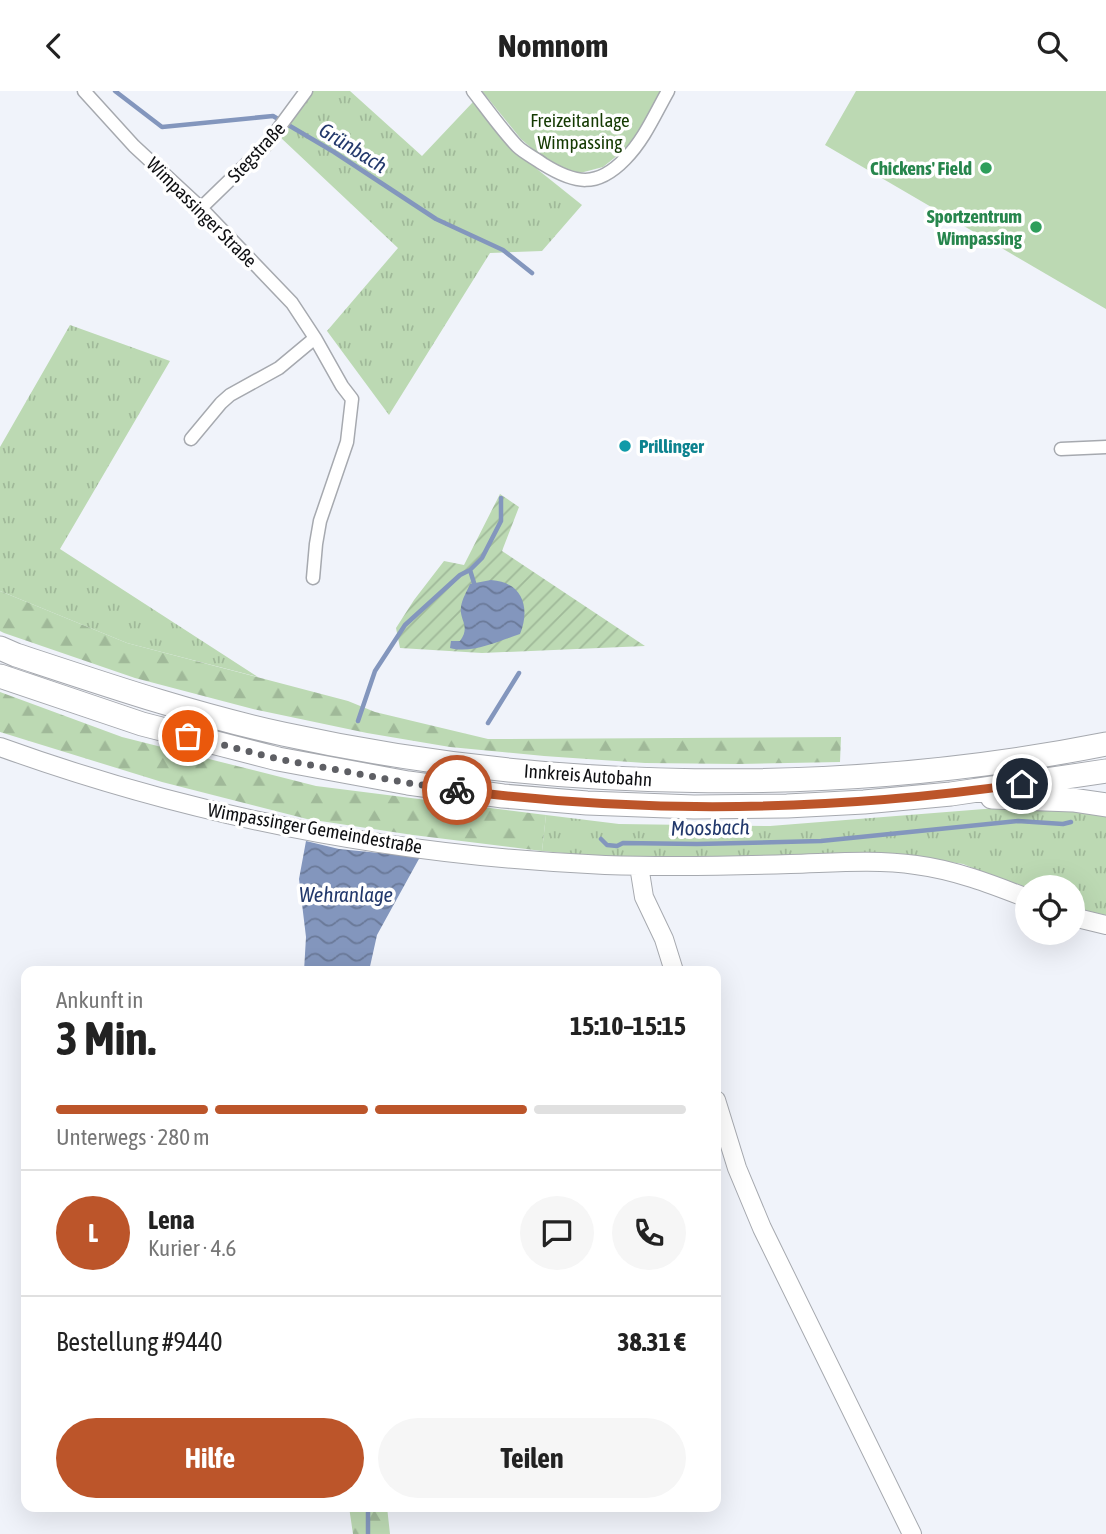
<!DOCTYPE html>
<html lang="de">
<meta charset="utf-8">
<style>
:root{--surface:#fff;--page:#f6f6f6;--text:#222;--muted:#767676;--line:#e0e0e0;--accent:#bc552a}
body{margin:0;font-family:"Asap Condensed",sans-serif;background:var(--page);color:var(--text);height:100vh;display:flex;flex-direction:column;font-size:26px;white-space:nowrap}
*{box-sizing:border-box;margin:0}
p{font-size:23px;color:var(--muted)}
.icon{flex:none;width:38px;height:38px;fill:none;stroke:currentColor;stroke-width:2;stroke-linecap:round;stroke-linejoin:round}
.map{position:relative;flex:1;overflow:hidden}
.drawer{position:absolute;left:21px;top:875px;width:700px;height:546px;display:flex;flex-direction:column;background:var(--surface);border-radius:14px;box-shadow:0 7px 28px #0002}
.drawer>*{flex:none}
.fabs{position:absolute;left:1015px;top:784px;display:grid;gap:14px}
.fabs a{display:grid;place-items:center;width:70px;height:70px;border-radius:50%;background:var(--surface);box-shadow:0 7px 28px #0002;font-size:35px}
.pin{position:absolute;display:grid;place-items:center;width:60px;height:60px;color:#fff;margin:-30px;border:4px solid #fff;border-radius:50%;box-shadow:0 2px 7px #0007}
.courier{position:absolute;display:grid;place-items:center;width:70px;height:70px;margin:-35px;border:5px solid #bc552a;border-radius:50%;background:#fff;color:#222;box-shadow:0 2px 9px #0007}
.overview em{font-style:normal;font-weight:700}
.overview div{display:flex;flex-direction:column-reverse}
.overview{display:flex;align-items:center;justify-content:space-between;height:119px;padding:0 35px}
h1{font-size:46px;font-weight:700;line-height:52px}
.bar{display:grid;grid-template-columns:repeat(4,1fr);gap:10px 7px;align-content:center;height:84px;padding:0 35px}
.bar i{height:9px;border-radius:5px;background:var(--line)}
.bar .active{background:var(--accent)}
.bar p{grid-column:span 4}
.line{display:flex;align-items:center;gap:18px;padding:0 35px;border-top:2px solid var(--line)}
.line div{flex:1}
.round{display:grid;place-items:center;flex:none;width:74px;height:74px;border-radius:37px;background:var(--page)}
.action{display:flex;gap:14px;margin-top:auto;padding:14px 35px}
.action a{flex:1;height:80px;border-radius:42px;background:var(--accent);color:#fff;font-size:28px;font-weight:700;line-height:80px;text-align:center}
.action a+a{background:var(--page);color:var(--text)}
header{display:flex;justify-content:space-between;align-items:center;height:91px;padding:0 35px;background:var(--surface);font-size:32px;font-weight:700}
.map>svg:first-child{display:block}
</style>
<header><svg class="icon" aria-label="back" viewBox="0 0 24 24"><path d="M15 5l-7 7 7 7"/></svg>Nomnom<svg class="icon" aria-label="search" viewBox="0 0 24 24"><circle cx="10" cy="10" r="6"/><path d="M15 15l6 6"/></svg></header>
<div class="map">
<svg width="1106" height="1443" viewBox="0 0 1106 1443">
<defs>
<pattern id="grass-tufts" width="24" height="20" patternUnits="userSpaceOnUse" patternTransform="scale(1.75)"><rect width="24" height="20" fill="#bcd9b3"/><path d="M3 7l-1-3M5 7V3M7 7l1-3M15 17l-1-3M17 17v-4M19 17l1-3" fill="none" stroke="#a0b999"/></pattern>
<pattern id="forest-firs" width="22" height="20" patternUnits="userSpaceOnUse" patternTransform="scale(1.75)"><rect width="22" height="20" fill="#bcd9b3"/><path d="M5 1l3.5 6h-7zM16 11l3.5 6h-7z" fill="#a0b999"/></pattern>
<pattern id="garden-furrows" width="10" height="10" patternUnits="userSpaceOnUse" patternTransform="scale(1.75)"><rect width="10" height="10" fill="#bcd9b3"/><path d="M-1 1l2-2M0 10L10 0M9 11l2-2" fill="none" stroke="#a0b999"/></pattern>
<pattern id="water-waves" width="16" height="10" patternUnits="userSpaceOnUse" patternTransform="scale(1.75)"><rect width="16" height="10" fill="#8396bd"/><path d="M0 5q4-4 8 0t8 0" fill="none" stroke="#6a7998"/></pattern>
</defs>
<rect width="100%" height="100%" fill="#f0f3fa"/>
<path fill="url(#grass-tufts)" d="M 309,0 L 350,0 L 422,65 L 473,11 L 537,78 L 582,114 L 542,160 L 490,162 L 389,324 L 327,240 L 398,157 L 280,46 Z
M 70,234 L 170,270 L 60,458 L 258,586 L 127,552 L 0,500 L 0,356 Z
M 997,717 L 1089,717 L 1106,724 L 1106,827 L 1102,828 L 1073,817 L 1073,796 L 1027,796 L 1027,799 L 963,773 L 912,765 L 823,763 L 717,766 L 617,767 L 542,760 L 546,724 L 619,733 L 770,735 Z"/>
<path fill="url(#forest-firs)" d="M 0,500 L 127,552 L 348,610 L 375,621 L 488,648 L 841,646 L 840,671 L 738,673 L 645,672 L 544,665 L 450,656 L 367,642 L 253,618 L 135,587 L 4,542 L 0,540 Z
M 0,601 L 122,646 L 316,695 L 546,724 L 542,760 L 413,744 L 307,728 L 162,691 L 0,641 Z
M 349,1416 L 387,1416 L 390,1443 L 353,1443 Z"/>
<path fill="#bcd9b3" d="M 482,0 L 662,0 L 633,52 L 603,76 L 580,82 L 552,75 L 521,48 Z
M 856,0 L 1106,0 L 1106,218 L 825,54 Z"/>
<path fill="url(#garden-furrows)" d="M 500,403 L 519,416 L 502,460 L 645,555 L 482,562 L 400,557 L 396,537 L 414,509 L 444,470 L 464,474 Z"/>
<path fill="url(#water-waves)" d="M 491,489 C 522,491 531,516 520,543 C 499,550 472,563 450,557 L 451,550 L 460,550 C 471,535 459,529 461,516 C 462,508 467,500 470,493 Z
M 306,750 L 339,758 L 420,766 L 377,844 L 369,880 L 304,880 L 306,846 L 299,788 Z"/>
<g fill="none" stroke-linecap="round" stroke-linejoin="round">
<path stroke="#8396bd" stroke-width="4.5" d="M 115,0 L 162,36 L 273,25 L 334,61 L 436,128 L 503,159 L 532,182
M 470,479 L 474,492
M 358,630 L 375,580 L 405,534 L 460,484 L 470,479 L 482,467 L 501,430 L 501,407
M 488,632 L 519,582
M 601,748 L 607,754 L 617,755 L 623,752 L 697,753 L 821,750 L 1018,730 L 1063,733 L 1071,731
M 368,1416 L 368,1443"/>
<defs>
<path id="street" d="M 84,0 L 134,55 L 201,117 L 292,212 L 315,247 L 342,295 L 352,308 L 347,351 L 320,430 L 316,453 L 313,487
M 473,0 C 487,18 501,38 517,55 C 524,62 535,67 543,73 C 575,93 597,97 625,68 C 644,49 655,23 668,0
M 201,117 L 267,53 L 306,0
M 191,348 L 221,312 L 230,304 L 279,277 L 315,247
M 1061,358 L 1106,356"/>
<path id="secondary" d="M 0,656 C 194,726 399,765 605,774 C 666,776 728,775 790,773 C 831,772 875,768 916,774 C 955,779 991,793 1027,807
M 639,775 L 644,806 L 664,848 L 674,880
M 1073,826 L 1106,834
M 716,1009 L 737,1077 L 762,1137 L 912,1443"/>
<path id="highway" d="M 0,557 L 16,564 C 104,593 192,623 283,643 C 548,701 840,706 1106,653
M 0,585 L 142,633 L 278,668 L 408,692 L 503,705 L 587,712 L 694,716 L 787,715 L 864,711 L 951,703 L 1106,680
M 992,706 L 1073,709 L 1106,714"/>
</defs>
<use href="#street" stroke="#a6a9af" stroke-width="15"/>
<use href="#secondary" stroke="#a6a9af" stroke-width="20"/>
<use href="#highway" stroke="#a6a9af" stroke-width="25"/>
<use href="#street" stroke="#fff" stroke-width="12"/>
<use href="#secondary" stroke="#fff" stroke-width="18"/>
<use href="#highway" stroke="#fff" stroke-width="23"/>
</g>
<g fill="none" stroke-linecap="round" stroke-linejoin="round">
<path stroke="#5e5f64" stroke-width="7" stroke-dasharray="0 12.6" d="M 188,645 L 278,668 L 408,692 L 457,699"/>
<path stroke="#bc552a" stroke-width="9" d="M 457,699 C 645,724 834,720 1022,693"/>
</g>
<g fill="#2e9e5b" stroke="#fff" stroke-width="2.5">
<circle cx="986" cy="77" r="7"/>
<circle cx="1036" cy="136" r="7"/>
</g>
<circle fill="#0f9aa8" stroke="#fff" stroke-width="2.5" cx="625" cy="355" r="7"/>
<g text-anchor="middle" stroke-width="7" stroke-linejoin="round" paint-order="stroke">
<g font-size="19" fill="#143a02" stroke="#fff">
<text x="580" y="36">Freizeitanlage<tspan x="580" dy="22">Wimpassing</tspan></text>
</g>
<g font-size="19" fill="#0f1013" stroke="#fff">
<text transform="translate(256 61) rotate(-47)" y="7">Stegstraße</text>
<text transform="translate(202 121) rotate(45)" y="7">Wimpassinger Straße</text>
<text transform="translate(588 684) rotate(4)" y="7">Innkreis Autobahn</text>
<text transform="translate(315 737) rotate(10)" y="7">Wimpassinger Gemeindestraße</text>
</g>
<g font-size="19" font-weight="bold" fill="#27864d" stroke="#fff" text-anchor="end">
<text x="972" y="84">Chickens' Field</text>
<text x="1022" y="132">Sportzentrum<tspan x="1022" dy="22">Wimpassing</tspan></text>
</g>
<g font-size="19" font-weight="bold" fill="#0d838f" stroke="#fff" text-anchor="start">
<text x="639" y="362">Prillinger</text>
</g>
<g font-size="21" font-style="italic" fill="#22386b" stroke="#fff">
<text transform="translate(353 57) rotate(32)" y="7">Grünbach</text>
<text transform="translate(710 737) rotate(-1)" y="7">Moosbach</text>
<text x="346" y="811">Wehranlage</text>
</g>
</g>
</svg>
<div class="fabs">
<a><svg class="icon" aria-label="locate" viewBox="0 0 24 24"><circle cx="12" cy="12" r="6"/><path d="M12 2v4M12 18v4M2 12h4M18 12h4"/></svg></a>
</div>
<div class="pin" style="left:188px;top:645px;background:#ea580c"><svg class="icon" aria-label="bag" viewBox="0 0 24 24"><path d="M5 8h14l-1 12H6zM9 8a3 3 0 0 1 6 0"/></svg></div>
<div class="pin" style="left:1022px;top:693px;background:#1f2937"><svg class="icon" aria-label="home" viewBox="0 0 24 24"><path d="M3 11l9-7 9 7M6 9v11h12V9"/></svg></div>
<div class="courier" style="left:457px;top:699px"><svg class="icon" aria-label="bike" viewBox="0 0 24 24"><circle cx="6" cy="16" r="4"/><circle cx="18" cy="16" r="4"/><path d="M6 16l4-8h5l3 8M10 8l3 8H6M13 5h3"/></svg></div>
<section class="drawer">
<div class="overview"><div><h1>3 Min.</h1><p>Ankunft in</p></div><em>15:10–15:15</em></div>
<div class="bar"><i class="active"></i><i class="active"></i><i class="active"></i><i></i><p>Unterwegs · 280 m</p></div>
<div class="line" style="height:126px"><b class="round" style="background:var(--accent);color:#fff">L</b><div><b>Lena</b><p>Kurier · 4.6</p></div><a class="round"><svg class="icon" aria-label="chat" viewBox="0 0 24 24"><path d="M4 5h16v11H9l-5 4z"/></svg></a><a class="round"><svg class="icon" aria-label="phone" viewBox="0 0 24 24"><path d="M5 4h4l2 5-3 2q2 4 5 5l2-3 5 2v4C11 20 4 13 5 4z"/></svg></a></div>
<div class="line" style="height:91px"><div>Bestellung #9440</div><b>38.31 €</b></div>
<div class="action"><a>Hilfe</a><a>Teilen</a></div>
</section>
</div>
